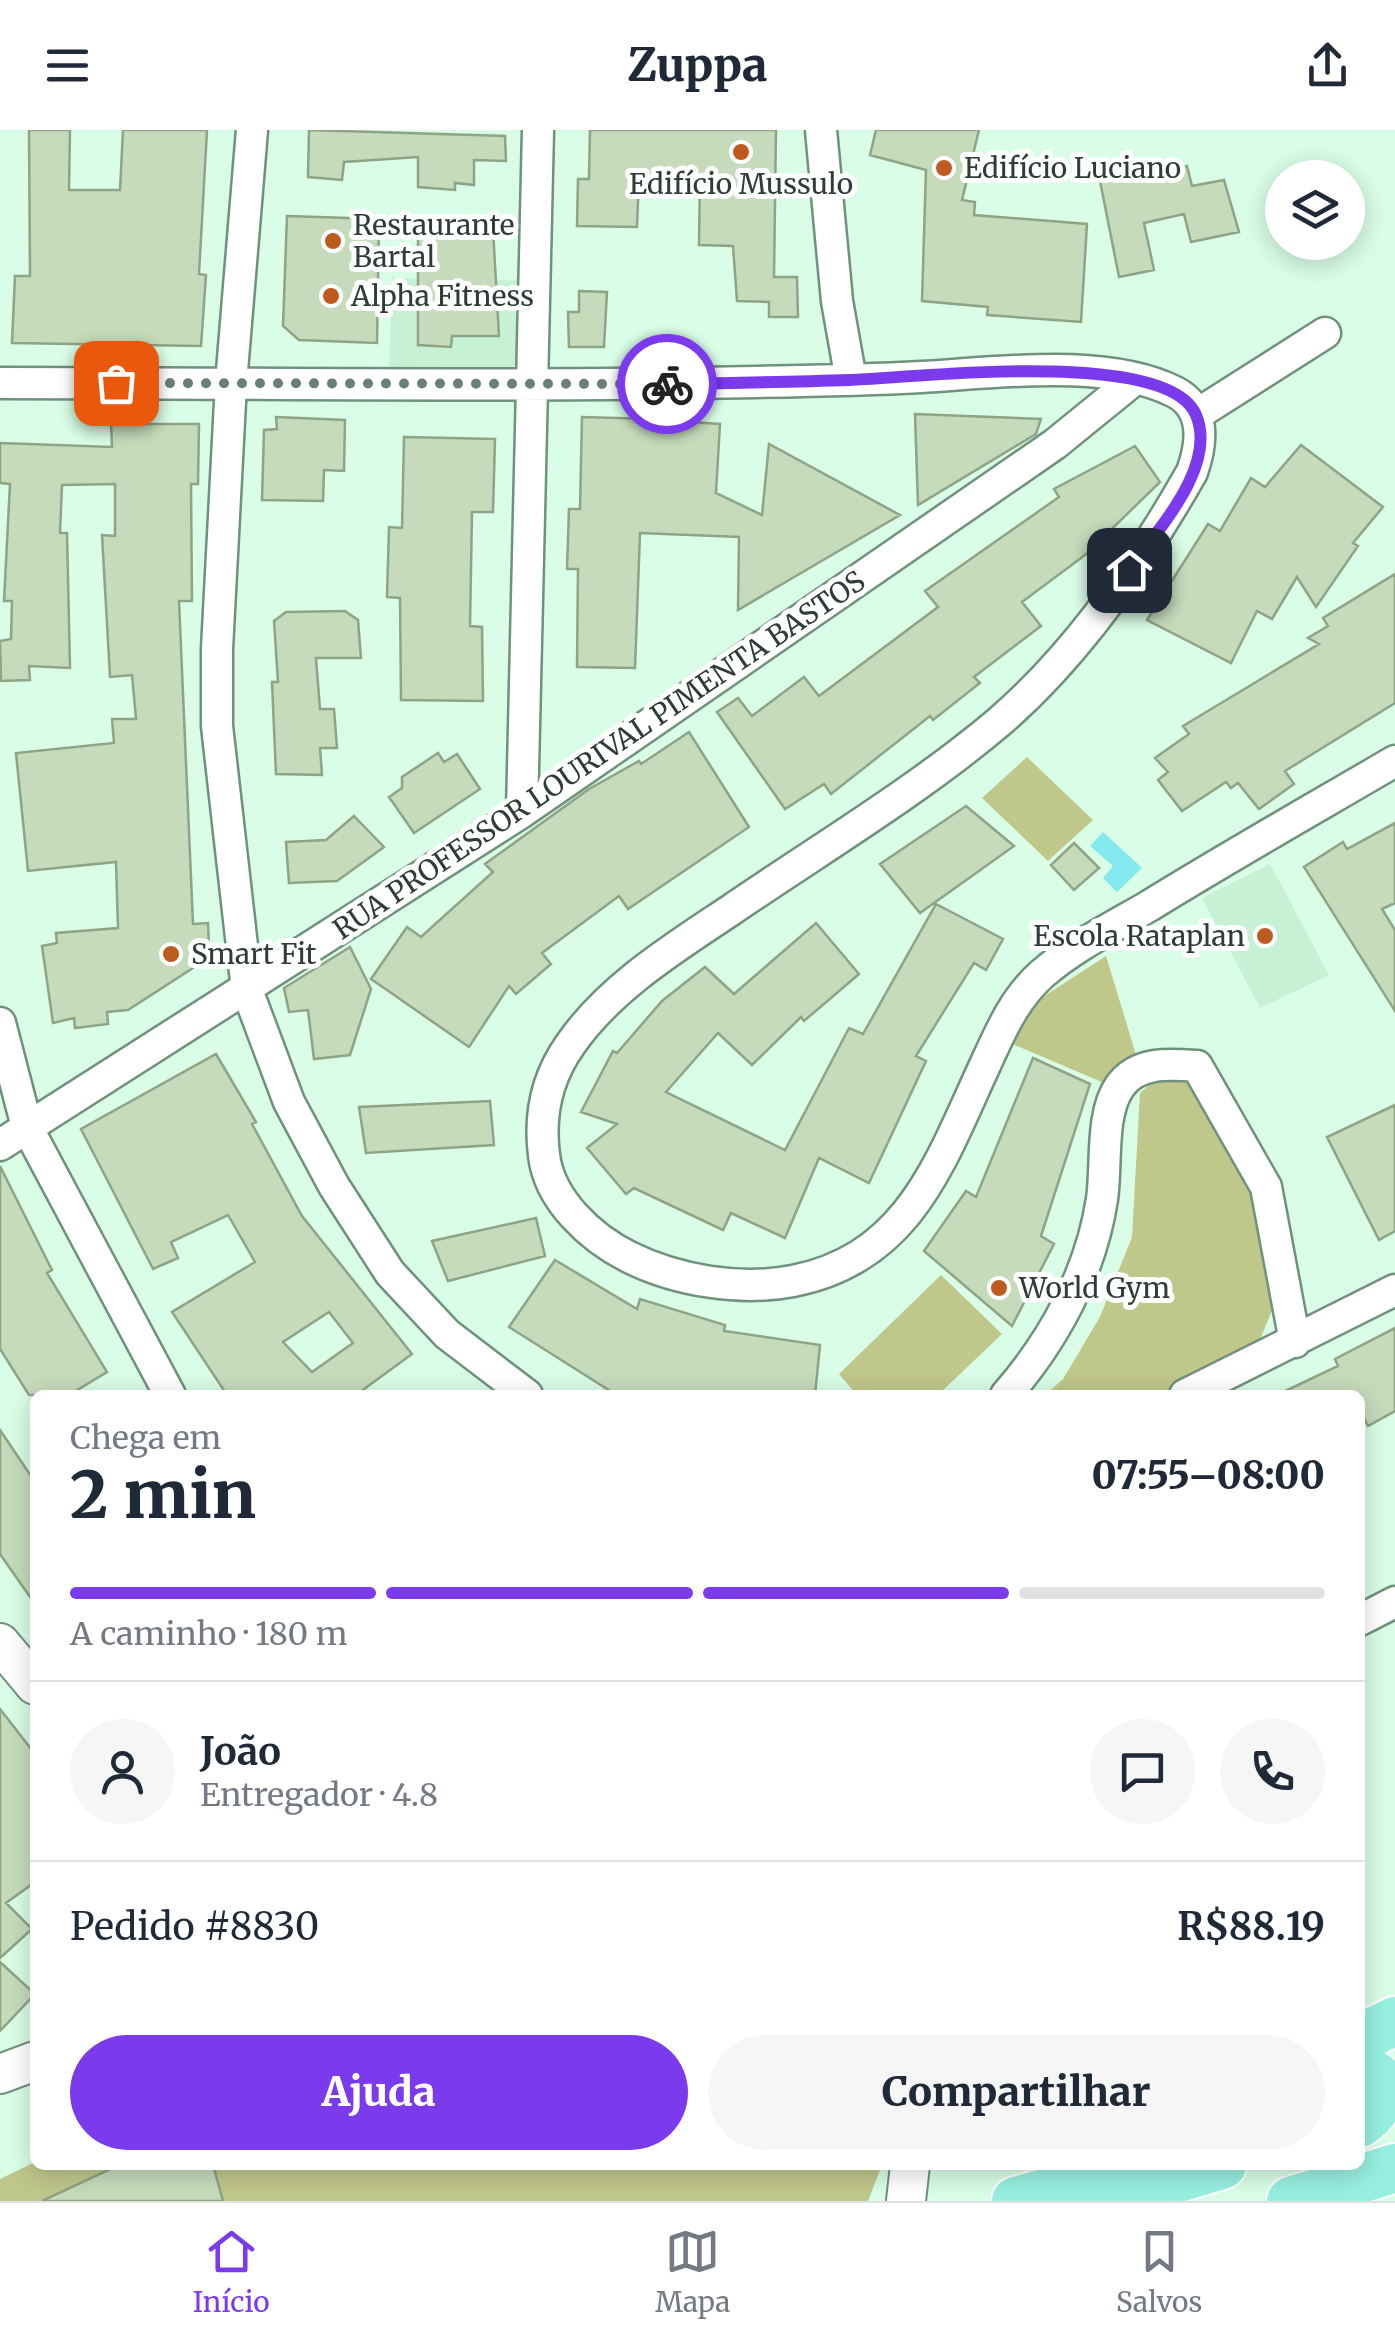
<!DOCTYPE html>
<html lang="pt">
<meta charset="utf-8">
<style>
:root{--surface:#fff;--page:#f6f6f7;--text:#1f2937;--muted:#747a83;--line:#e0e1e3;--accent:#7c3aed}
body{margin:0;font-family:Merriweather,serif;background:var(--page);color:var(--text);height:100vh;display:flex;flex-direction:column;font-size:38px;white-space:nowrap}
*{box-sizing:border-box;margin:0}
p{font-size:32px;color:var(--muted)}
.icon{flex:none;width:55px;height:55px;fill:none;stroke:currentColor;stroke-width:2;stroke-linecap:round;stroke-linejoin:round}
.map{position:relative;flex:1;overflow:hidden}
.drawer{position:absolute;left:30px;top:1260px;width:1335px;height:780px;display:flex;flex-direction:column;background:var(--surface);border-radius:15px;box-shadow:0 5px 25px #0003}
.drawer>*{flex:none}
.controls{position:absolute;left:1265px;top:30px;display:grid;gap:20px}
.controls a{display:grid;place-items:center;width:100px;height:100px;border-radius:50%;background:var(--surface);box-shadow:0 5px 25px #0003;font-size:50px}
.pin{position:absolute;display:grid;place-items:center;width:85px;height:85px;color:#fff;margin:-42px;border-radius:20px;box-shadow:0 5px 15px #0006}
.courier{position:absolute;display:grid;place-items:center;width:100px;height:100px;margin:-50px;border:8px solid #7c3aed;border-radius:50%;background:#fff;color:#222;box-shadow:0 2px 12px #0007}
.head em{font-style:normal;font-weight:800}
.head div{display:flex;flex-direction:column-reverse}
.head{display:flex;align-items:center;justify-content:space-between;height:170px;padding:0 40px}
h1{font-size:65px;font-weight:800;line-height:75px}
.bar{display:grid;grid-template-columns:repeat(4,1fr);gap:15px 10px;align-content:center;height:120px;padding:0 40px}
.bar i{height:12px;border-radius:8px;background:var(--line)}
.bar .selected{background:var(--accent)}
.bar p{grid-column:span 4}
.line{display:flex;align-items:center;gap:25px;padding:0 40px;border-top:2px solid var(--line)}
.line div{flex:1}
.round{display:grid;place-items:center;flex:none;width:105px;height:105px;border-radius:52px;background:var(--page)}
.cta{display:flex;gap:20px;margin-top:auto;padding:20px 40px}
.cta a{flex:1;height:115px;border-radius:60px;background:var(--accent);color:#fff;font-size:40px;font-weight:800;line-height:115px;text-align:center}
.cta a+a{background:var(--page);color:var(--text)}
header{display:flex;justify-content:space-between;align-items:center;height:130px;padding:0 40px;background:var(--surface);font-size:45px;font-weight:800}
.menu{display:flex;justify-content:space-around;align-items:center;height:140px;border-top:2px solid var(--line);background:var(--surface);font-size:28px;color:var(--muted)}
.menu a{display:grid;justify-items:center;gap:5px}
.menu .selected{color:var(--accent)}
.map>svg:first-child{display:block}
</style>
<header><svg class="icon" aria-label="menu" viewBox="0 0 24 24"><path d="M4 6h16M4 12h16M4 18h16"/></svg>Zuppa<svg class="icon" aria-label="share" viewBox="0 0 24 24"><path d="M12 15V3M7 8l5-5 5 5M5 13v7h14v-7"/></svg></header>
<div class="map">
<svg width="1395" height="2071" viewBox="0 0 1395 2071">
<rect width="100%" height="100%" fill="#d9fde6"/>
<path fill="#c6f1d5" d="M 392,148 L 523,150 L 518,231 L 506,243 L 389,238 Z
M 1270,734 L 1329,845 L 1260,878 L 1202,768 Z"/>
<path fill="#c0c78b" d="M 1027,627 L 1093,690 L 1048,731 L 982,668 Z
M 1106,826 L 1137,928 L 1104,953 L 1010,913 L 1032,874 Z
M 1172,944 L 1188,951 L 1253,1061 L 1275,1173 L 1259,1212 L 1163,1265 L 1045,1265 L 1063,1249 L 1100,1187 L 1132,1107 L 1140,963 L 1156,949 Z
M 941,1145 L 1002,1204 L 938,1265 L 857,1265 L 839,1244 Z
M 35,2032 L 35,2035 L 882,2035 L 868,2071 L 0,2071 L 0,2049 Z"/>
<path fill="#84e9ef" d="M 1103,702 L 1142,738 L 1117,762 L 1103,748 L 1113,736 L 1090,716 Z"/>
<path fill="#c6dbbb" stroke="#8fa385" stroke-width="2.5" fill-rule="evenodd" d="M 29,0 L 70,0 L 69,60 L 120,60 L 123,0 L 207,0 L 199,144 L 206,145 L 201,216 L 12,213 L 15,146 L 30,146 Z
M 309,0 L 505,6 L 506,31 L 474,30 L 474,55 L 455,53 L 455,60 L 418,57 L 418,27 L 344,32 L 342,50 L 308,47 Z
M 590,0 L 776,0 L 774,147 L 797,147 L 798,187 L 769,187 L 769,172 L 737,171 L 733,116 L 699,115 L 700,47 L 639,46 L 637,97 L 577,96 L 578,49 L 589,49 Z
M 876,0 L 979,0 L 962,70 L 975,72 L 974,85 L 1087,94 L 1081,192 L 987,185 L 988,177 L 922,171 L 926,40 L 870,25 Z
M 1187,36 L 1192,56 L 1224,50 L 1239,102 L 1191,112 L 1184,84 L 1144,93 L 1154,140 L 1119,147 L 1100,51 L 1135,44 L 1135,48 Z
M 287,86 L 379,89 L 377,213 L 299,210 L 283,196 Z
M 418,91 L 456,92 L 456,99 L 493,99 L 499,206 L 452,206 L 451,217 L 418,215 Z
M 579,161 L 607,162 L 604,217 L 569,217 L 568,182 L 579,182 Z
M 654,275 L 677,277 L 676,291 L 720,294 L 716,363 L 762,385 L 769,314 L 900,385 L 738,480 L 739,407 L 640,403 L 635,538 L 577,537 L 578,439 L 567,439 L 569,379 L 580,379 L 582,287 L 653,289 Z
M 915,284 L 1041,289 L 1036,304 L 918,375 Z
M 276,287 L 345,290 L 344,341 L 324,340 L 323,371 L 262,370 L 264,300 L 277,299 Z
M 111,294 L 199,294 L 198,354 L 191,354 L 192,471 L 179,471 L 193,794 L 208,793 L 209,818 L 199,834 L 128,880 L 107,882 L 108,894 L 75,898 L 74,888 L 53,893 L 42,816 L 57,813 L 56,803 L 118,798 L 116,732 L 28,741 L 16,623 L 114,613 L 112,589 L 136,589 L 132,545 L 110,547 L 102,405 L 115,406 L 115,354 L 62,355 L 60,403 L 67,403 L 70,538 L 29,536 L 30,550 L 1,551 L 0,511 L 11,509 L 12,471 L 4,471 L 10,354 L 0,353 L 0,313 L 112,317 Z
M 404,307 L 495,309 L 493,382 L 472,382 L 470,496 L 482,497 L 483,571 L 401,570 L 400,468 L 387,467 L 389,397 L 402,398 Z
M 1301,315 L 1383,377 L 1353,413 L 1358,416 L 1316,477 L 1297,447 L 1272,489 L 1257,481 L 1231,533 L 1147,490 L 1208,394 L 1220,401 L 1251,348 L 1265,357 Z
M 1135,316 L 1160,352 L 1085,425 L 1022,472 L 1041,496 L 974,547 L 980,553 L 933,590 L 930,586 L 831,664 L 824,654 L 785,679 L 717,582 L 738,568 L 752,586 L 804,547 L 819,566 L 938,477 L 925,461 L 1059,367 L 1054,359 Z
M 1395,444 L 1395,573 L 1285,641 L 1294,654 L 1259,679 L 1238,653 L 1231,658 L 1226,652 L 1182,681 L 1158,650 L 1168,642 L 1155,628 L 1189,604 L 1183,596 L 1319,514 L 1308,508 L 1328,496 L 1323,488 Z
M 345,481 L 358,490 L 361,528 L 316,528 L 320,579 L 334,579 L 337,618 L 320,618 L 322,645 L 276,644 L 272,552 L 278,552 L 274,491 L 286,482 Z
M 689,602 L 749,697 L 628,779 L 619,766 L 542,823 L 551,834 L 516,864 L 509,856 L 469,917 L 371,849 L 407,797 L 421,807 L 493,742 L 485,734 L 589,659 L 639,631 L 641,634 Z
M 438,623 L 444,632 L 457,624 L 480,659 L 414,703 L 389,667 L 402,658 L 402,647 Z
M 966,676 L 1014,716 L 920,783 L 880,734 Z
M 354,686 L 384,717 L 337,751 L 289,753 L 286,712 L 326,710 Z
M 1395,693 L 1395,773 L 1382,779 L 1395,800 L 1395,881 L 1304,737 L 1343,712 L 1347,719 Z
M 1074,713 L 1099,738 L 1074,760 L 1051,735 Z
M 936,774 L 1003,809 L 986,840 L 974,833 L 916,926 L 926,931 L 869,1053 L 819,1028 L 785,1108 L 731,1083 L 723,1100 L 634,1058 L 626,1064 L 587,1018 L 617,994 L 581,982 L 613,921 L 617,923 L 662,871 L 705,837 L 734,864 L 816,793 L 859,844 L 804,891 L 801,887 L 752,935 L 718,903 L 666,962 L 785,1020 L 849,898 L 863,904 Z
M 350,817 L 371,859 L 350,925 L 314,929 L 308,880 L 289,882 L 284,858 Z
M 216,924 L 256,992 L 252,994 L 302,1086 L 412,1224 L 356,1265 L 227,1265 L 172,1182 L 255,1132 L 228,1085 L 171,1112 L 178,1128 L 153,1139 L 81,999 ZM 329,1182 L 353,1213 L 312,1242 L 283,1212 Z
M 1033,928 L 1090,954 L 1041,1106 L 1054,1114 L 1012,1196 L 924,1121 L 966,1061 L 976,1067 Z
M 490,971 L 494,1015 L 366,1023 L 359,977 Z
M 1395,975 L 1395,1101 L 1379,1110 L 1327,1007 Z
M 0,1036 L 52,1140 L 47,1143 L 107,1242 L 69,1265 L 29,1265 L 0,1219 Z
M 536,1088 L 545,1126 L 448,1151 L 432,1111 Z
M 555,1130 L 637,1179 L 640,1169 L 725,1195 L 724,1201 L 820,1215 L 815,1265 L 615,1264 L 509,1197 Z
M 1395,1198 L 1395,1281 L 1368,1296 L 1360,1280 L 1360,1265 L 1277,1265 L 1338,1236 L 1335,1229 Z
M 0,1300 L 35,1352 L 35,1474 L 0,1424 Z
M 0,1579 L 35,1624 L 35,1752 L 6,1773 L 32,1799 L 0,1828 Z
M 0,1832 L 35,1864 L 0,1901 Z
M 119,2035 L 213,2035 L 223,2071 L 42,2071 Z"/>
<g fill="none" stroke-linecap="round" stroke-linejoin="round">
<defs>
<path id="minor" d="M 252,0 L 231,253 L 217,519 L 217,596 L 247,860 L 289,972 L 334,1056 L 390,1143 L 447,1204 L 527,1265
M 821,0 L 837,171 L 851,250
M 0,253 C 252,253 503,257 755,252 C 810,251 865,250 921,247 C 995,243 1106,227 1175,262 C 1206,278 1202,314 1192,342 C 1141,432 1078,524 999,592 C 916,662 820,719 731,780 C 674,818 609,858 570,915 C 546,949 539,986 544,1025 C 549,1070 591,1108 629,1127 C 677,1151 741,1161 793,1151 C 911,1128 941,1029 986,933 C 1001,900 1015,868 1042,844 C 1073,817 1113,797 1149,776 C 1230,726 1313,679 1395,631
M 1196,285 L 1325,203
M 522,682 L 538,0
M 0,893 L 27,997 L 170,1265
M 0,1015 L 522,682 L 1055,314 L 1135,249
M 1006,1265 C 1054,1210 1091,1142 1102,1069 C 1107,1036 1100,984 1120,956 C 1138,931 1170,934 1197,936 L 1266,1057 L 1295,1212
M 1185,1265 L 1395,1160
M 1360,1490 L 1395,1472"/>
<path id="tertiary" d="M 0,1513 L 35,1555
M 0,1944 L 35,1931
M 906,2071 L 910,2035"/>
<path id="primary" d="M 1360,1908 L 1395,1891
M 1360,1936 L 1377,1947 C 1383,1970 1379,1979 1360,1993
M 1016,2071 L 1065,2057 L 1113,2035
M 1101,2071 L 1222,2035
M 1291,2071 L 1395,2038"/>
</defs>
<use href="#minor" stroke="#70917c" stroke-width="35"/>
<use href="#tertiary" stroke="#70917c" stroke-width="42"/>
<use href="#primary" stroke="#fff" stroke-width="52"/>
<use href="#minor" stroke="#fff" stroke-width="30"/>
<use href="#tertiary" stroke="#fff" stroke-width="38"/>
<use href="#primary" stroke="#97efe0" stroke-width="48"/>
</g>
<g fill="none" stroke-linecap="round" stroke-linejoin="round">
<path stroke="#6a8072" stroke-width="10" stroke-dasharray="0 18" d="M 116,253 L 667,254"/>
<path stroke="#7c3aed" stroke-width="12" d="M 667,254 C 728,253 789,252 850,250 C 914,248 1168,217 1196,285 C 1218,337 1156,401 1129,440"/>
</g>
<g fill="#bd5b1f" stroke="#fff" stroke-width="4">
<circle cx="741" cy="22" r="10"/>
<circle cx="944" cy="38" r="10"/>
<circle cx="333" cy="111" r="10"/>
<circle cx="331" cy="166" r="10"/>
<circle cx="1265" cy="806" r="10"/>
<circle cx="171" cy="824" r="10"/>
<circle cx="999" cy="1158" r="10"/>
</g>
<g text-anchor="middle" stroke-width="10" stroke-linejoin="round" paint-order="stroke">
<g font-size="28" fill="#2f3d34" stroke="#fff" text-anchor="start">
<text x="964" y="48">Edifício Luciano</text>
<text x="741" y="64" text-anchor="middle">Edifício Mussulo</text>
<text x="353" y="105">Restaurante<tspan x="353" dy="32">Bartal</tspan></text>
<text x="351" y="176">Alpha Fitness</text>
<text x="1245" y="816" text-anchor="end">Escola Rataplan</text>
<text x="191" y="834">Smart Fit</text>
<text x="1019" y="1168">World Gym</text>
</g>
<g font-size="28" fill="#2f3d34" stroke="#fff">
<text transform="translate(599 625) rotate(-34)" y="10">RUA PROFESSOR LOURIVAL PIMENTA BASTOS</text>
</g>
</g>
</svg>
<div class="controls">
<a><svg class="icon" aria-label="layers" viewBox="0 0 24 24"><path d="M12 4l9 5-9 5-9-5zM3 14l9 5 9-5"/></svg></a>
</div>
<div class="pin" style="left:116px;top:253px;background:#ea580c"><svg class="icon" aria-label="bag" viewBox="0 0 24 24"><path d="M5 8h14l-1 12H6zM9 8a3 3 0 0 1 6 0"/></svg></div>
<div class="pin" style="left:1129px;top:440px;background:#1f2937"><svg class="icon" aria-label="home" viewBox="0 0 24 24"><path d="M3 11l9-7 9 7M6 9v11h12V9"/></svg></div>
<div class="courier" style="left:667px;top:254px"><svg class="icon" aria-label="bike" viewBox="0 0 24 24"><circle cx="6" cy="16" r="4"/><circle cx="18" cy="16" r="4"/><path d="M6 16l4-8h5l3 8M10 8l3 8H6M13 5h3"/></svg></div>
<section class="drawer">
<div class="head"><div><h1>2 min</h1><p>Chega em</p></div><em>07:55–08:00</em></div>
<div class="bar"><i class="selected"></i><i class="selected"></i><i class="selected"></i><i></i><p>A caminho · 180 m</p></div>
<div class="line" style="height:180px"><a class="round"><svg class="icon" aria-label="person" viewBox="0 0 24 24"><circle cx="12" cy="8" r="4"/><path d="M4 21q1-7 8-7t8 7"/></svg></a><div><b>João</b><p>Entregador · 4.8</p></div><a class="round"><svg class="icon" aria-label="chat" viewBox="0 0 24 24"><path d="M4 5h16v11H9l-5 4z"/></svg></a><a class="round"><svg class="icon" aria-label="phone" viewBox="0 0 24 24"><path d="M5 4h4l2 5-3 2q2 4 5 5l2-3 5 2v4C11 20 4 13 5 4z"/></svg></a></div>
<div class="line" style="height:130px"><div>Pedido #8830</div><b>R$88.19</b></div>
<div class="cta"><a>Ajuda</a><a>Compartilhar</a></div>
</section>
</div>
<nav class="menu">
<a class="selected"><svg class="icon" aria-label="home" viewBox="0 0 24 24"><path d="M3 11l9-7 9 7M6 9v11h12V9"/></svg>Início</a>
<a><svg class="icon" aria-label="map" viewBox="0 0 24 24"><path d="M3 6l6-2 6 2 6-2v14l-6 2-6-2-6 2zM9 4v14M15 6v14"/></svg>Mapa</a>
<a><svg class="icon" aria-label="saved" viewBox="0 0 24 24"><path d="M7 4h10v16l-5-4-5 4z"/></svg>Salvos</a>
</nav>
